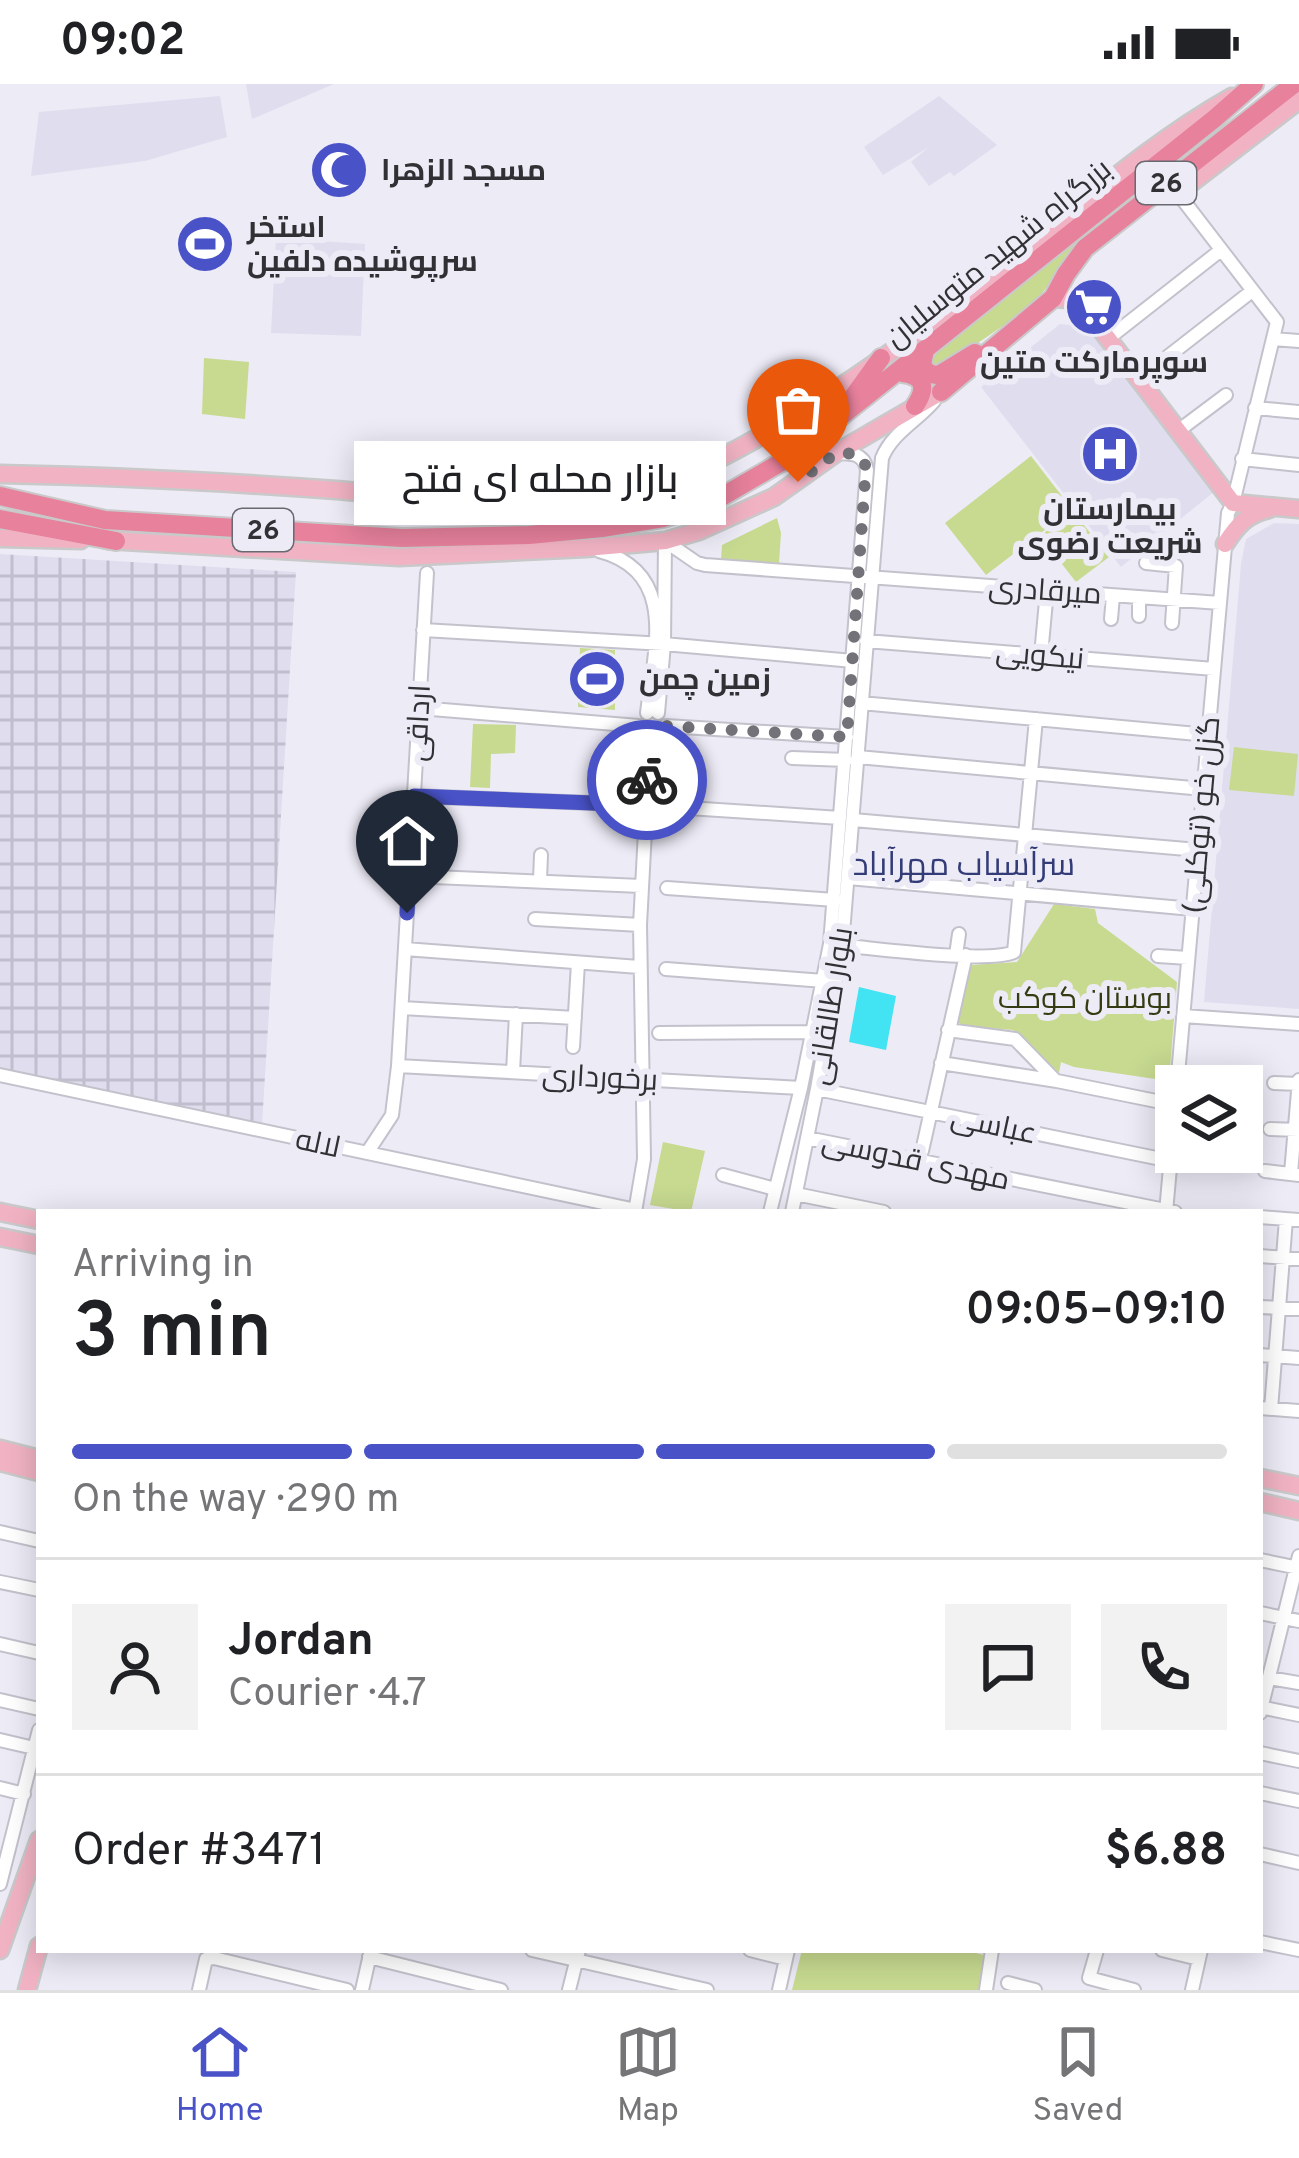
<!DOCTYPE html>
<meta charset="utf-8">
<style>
:root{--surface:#fff;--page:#f2f2f2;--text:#202124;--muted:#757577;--line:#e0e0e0;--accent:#4952c7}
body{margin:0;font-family:Overpass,Cairo,sans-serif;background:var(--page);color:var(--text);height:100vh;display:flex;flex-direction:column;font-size:45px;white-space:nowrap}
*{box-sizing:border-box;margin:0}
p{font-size:39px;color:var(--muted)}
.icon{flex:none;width:66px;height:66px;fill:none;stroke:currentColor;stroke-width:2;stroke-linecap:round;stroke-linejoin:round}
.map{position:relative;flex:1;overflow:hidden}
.sheet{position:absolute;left:36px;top:1125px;width:1227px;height:744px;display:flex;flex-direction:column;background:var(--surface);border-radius:0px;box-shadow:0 6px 30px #0003}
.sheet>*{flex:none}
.controls{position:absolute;left:1155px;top:981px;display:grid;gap:24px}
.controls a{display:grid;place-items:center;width:108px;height:108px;border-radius:0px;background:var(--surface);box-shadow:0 6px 30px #0003;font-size:60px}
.pin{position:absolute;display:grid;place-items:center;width:102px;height:102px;color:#fff;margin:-123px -51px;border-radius:50% 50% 50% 0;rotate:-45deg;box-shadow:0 0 12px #0007}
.pin .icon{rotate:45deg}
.courier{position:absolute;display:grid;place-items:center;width:120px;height:120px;margin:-60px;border:9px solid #4952c7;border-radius:50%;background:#fff;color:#222;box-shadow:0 3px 15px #0007}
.bubble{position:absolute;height:84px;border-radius:0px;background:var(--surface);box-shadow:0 6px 30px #0003;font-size:39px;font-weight:600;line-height:84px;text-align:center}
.head em{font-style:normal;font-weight:600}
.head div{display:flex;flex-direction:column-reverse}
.head{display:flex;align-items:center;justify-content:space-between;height:204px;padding:0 36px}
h1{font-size:78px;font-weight:600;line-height:90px}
.bar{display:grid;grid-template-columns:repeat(4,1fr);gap:18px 12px;align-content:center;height:144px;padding:0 36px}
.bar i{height:15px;border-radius:9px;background:var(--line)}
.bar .active{background:var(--accent)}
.bar p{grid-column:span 4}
.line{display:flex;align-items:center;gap:30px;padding:0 36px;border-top:3px solid var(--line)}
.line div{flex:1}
.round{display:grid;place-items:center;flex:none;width:126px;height:126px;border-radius:0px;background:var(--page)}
.status{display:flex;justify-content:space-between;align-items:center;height:84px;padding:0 60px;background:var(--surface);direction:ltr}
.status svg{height:33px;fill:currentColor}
.menu{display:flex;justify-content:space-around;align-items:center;height:168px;border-top:3px solid var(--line);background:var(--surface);font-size:33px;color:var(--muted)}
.menu a{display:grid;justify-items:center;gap:6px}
.menu .active{color:var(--accent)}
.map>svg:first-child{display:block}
</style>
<div class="status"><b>09:02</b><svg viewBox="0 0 49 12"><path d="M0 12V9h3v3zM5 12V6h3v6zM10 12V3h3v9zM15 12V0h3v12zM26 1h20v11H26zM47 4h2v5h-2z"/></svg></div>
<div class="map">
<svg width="1299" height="1906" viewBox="0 0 1299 1906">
<defs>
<pattern id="industrial-grid" width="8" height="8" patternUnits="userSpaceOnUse" patternTransform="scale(3)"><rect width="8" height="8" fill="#e0ddef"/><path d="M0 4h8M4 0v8" fill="none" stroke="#c1bece"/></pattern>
</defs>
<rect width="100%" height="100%" fill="#edebf6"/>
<path fill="#e0ddef" d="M 246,0 L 334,0 L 252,35 Z
M 220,12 L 227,53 L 145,77 L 31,92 L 39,28 Z
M 939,12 L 997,61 L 954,92 L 950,88 L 929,102 L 911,78 L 929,63 L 883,91 L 864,63 Z
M 276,154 L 365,160 L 361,252 L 271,249 Z
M 1060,240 L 1086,243 L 1215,407 L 1121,483 L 981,303 Z
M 1274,439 L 1299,440 L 1299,925 L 1204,918 L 1241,480 L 1246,455 Z"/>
<path fill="url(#industrial-grid)" d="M 0,470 L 296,488 L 262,1041 L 0,986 Z"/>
<path fill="#c7da90" d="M 1072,156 L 1079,162 L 1031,223 L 938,286 L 926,276 L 994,223 Z
M 204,274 L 249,278 L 245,335 L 202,330 Z
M 1031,372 L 1072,425 L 986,491 L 945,439 Z
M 1073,427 L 1109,473 L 1076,498 L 1040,452 Z
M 777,434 L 781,449 L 779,479 L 721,475 L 722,461 Z
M 580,564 L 615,566 L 615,626 L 578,623 Z
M 473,640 L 516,641 L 515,669 L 491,670 L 490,704 L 470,703 Z
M 1234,663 L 1298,670 L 1294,712 L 1229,706 Z
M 1054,820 L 1095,825 L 1098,839 L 1177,898 L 1169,997 L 1074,983 L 1061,978 L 1059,989 L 1013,946 L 962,942 L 954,934 L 971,881 L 1017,878 Z
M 663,1058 L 705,1067 L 691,1128 L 650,1121 Z
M 802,1866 L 965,1866 L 994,1874 L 986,1906 L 792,1906 Z"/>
<path fill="#42e3f3" d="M 859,903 L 896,912 L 886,966 L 849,958 Z"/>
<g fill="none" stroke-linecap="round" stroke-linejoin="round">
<defs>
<path id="minor" d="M 1173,103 L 1277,238 L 1233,419 L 1228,429 L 1177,1002
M 1109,254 L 1221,166
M 1273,255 L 1299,257
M 1139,295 L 1252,207
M 1255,324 L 1299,328
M 1178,347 L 1226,311
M 1242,375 L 1299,381
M 665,457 L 697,479 L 705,481 L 1220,519
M 599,467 C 679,488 654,567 647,629
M 1146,479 L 1176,482 L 1172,539
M 1139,532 L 1139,513
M 1111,535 L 1113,512
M 423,546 L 664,560 L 853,577
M 866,557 L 1214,585
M 1041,571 L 1047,506
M 861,619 L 1208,651
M 419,624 L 639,642
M 658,629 L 664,560 L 665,457
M 666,642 L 847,653
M 858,673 L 1203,705
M 792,674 L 846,676
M 414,712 L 645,721
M 658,722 L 840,734
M 853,736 L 1198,766
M 410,792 L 641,802
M 848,794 L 1193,825
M 540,796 L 541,771
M 667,804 L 835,816
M 535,835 L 640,841
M 837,861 C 874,864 986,880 1014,868 L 1036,635
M 405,865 L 639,883
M 956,871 L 959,850
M 1158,872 L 1188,874
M 666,885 L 824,897
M 402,924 L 575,934
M 1183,932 L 1299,940
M 948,946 L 1015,955 L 1055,996
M 659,949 L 813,948
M 573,963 L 578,879
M 941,979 L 1057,997 L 1176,1021
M 398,982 L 801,1004
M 513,988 L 516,930
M 0,991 L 636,1126
M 1274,999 L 1299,1000
M 817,1005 L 1171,1077
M 1270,1045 L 1298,1046
M 807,1054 L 1175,1128
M 922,1067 L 966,871
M 367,1069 L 392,1031 L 398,982 L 427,489
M 1265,1087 L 1299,1091
M 1291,1089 L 1299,996
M 723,1091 L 775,1105
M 796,1110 L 884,1128
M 635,1128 L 644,1075 L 640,841 L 650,654
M 770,1128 L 801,1004 L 830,860 L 867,386 C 864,369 851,369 836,369
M 792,1128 L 817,1005 L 842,861 L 882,374 C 892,349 917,337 934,317
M 1166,1128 L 1176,1017
M 1260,1133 L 1299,1136
M 1260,1172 L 1299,1175
M 1260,1223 L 1299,1225
M 1260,1271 L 1299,1274
M 1260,1324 L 1299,1327
M 1271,1325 L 1286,1135
M 0,1448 L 39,1457
M 1260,1476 L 1299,1484
M 0,1498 L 39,1506
M 1260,1529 L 1299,1537
M 0,1560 L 39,1569
M 1269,1594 L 1299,1599
M 0,1616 L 39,1625
M 1260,1623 L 1299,1631
M 1260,1629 L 1299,1472
M 0,1656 L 34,1664
M 1260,1669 L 1299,1677
M 0,1704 L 24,1710
M 1260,1709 L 1299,1717
M 1260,1770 L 1299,1779
M 0,1800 L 39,1646
M 1260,1858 L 1299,1866
M 532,1866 L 707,1906
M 750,1866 L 786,1875
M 1097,1866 L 1089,1894 L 1134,1906
M 1162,1866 L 1199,1875
M 369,1873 L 501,1906
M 1008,1899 L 1035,1906
M 199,1906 L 206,1875 L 214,1874 L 347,1906
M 362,1906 L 371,1866
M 569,1906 L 579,1866
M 779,1906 L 788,1866
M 986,1906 L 992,1866
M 1192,1906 L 1201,1866"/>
<path id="major" d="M 1178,109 L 1299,16
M 1053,214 L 1068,215 L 1090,231 L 1233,419 L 1299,425
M 0,390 C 112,392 225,398 336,406 C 432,414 552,433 644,405 C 691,391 734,368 776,343 C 867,290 952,224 1034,158 C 1098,107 1161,53 1232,13
M 0,454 L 81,456
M 107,456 L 399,473 L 586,464 L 665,457 L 699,447 L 774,413 L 836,369 L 941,308
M 1225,460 C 1237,441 1247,430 1269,425
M 0,1128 L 39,1136
M 0,1153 L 39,1161
M 0,1365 L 39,1375
M 0,1378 L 39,1388
M 1260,1394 L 1299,1402
M 1260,1418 L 1299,1427
M 0,1866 L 39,1756
M 27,1906 L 39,1862"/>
<path id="highway" d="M 925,266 L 922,280 C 925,288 930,291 939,291 L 975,269
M 903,289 C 926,292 926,306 915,322
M 941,308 L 1053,214 L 1066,190 L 1085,164 L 1294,0
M 852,314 L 881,274
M 0,412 L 105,436 L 402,454 L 529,451 L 602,444 L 663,434 L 711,419 L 790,373 L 1214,35 L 1254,0
M 0,435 L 116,457"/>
</defs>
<use href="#minor" stroke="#c3c2cc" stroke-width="16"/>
<use href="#major" stroke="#c9c9ca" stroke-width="21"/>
<use href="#highway" stroke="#c9c9ca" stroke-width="22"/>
<use href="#minor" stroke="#fff" stroke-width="12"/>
<use href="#major" stroke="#f1b3c4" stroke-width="16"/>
<use href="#highway" stroke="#e7819c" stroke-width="18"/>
</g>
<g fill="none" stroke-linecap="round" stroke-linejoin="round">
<path stroke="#737279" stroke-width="12" stroke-dasharray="0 21.6" d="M 647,696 L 650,654 L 661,651 L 666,642 L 847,653 L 866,382 L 857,370 L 836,369 L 798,398"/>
<path stroke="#4952c7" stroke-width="15" d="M 407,829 L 414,712 L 645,721 L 647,696"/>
</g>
<defs>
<symbol id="mosque-disc" viewBox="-11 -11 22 22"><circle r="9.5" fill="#4952c7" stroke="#edebf6"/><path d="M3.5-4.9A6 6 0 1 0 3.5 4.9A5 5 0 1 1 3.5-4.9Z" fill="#fff"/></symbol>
<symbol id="stadium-disc" viewBox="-11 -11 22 22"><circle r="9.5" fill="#4952c7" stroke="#edebf6"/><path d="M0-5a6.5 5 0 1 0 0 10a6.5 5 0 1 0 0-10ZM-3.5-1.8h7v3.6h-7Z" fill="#fff"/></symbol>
<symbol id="supermarket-disc" viewBox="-11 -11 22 22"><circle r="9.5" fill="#4952c7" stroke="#edebf6"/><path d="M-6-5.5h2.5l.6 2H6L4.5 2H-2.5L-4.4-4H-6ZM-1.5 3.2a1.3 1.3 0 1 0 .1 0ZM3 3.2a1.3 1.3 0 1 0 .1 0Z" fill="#fff"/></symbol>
<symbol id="hospital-disc" viewBox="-11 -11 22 22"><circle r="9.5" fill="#4952c7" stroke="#edebf6"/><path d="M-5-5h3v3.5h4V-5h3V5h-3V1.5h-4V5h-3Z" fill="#fff"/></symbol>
</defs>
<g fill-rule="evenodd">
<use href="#mosque-disc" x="306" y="53" width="66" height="66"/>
<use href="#stadium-disc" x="172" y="127" width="66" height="66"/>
<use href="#supermarket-disc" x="1061" y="190" width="66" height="66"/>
<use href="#hospital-disc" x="1077" y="337" width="66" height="66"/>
<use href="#stadium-disc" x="564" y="562" width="66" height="66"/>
</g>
<g text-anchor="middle" stroke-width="12" stroke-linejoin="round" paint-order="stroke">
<g fill="#edebf6" stroke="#69696f" stroke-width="3">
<rect x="1136" y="78" width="60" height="42" rx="9"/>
<rect x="233" y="425" width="60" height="42" rx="9"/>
</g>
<g font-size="27" font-weight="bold" fill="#313135">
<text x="1166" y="108">26</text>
<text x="263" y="455">26</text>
</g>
<g font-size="30" font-weight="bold" fill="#313135" stroke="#edebf6" text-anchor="start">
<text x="381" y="96">مسجد الزهرا</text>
<text x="247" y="153">استخر<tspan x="247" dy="34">سرپوشیده دلفین</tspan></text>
<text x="1094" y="288" text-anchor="middle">سوپرمارکت متین</text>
<text x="1110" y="435" text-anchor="middle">بیمارستان<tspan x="1110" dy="34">شریعت رضوی</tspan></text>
<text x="639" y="605">زمین چمن</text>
</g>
<g font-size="30" fill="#313135" stroke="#edebf6">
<text transform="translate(998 169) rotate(-39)" y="10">بزرگراه شهید متوسلیان</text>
<text transform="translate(1045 506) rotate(4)" y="10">میرقادری</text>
<text transform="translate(1040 571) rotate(5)" y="10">نیکویی</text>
<text transform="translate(418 639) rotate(-87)" y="10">ارداقی</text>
<text transform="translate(1201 731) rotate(-85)" y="10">گزل خو (توکلی)</text>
<text transform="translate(830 922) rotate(-81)" y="10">بلوار طالقانی</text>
<text transform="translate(600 993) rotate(3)" y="10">برخورداری</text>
<text transform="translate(994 1041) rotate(12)" y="10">عباسی</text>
<text transform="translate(318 1059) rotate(12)" y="10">لاله</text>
<text transform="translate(916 1076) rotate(12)" y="10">مهدی قدوسی</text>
</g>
<g font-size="30" fill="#333c12" stroke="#edebf6">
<text x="1085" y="924">بوستان کوکب</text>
</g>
<g font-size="33" fill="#333c77" stroke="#edebf6">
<text x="964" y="791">سرآسیاب مهرآباد</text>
</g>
</g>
</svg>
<div class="controls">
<a><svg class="icon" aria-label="layers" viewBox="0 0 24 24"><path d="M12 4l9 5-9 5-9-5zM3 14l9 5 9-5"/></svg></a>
</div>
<div class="pin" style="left:798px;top:398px;background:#ea580c"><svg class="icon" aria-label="bag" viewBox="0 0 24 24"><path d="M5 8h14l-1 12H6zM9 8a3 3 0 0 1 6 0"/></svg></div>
<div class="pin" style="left:407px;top:829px;background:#1f2937"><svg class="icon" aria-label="home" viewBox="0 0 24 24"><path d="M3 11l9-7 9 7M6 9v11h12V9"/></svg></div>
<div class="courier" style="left:647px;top:696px"><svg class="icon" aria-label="bike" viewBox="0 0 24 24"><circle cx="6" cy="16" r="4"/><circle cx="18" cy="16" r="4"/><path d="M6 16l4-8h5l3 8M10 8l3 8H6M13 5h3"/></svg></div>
<div class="bubble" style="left:354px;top:357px;width:372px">بازار محله ای فتح</div>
<section class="sheet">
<div class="head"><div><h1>3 min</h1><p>Arriving in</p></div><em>09:05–09:10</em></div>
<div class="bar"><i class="active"></i><i class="active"></i><i class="active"></i><i></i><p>On the way · 290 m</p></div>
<div class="line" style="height:216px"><a class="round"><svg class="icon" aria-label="person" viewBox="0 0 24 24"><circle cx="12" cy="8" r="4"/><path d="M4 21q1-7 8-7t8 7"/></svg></a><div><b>Jordan</b><p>Courier · 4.7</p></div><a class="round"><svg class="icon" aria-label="chat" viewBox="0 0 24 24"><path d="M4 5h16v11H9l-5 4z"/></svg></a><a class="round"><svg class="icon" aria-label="phone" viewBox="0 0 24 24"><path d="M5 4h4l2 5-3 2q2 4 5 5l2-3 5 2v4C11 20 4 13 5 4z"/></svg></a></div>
<div class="line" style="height:156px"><div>Order #3471</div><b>$6.88</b></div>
</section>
</div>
<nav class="menu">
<a class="active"><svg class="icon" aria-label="home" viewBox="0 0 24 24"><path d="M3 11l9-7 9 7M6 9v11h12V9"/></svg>Home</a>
<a><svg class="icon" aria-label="map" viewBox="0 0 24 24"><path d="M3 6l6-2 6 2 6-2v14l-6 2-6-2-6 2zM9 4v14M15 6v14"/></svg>Map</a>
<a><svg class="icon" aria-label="saved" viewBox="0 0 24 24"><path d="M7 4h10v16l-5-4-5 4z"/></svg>Saved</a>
</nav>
